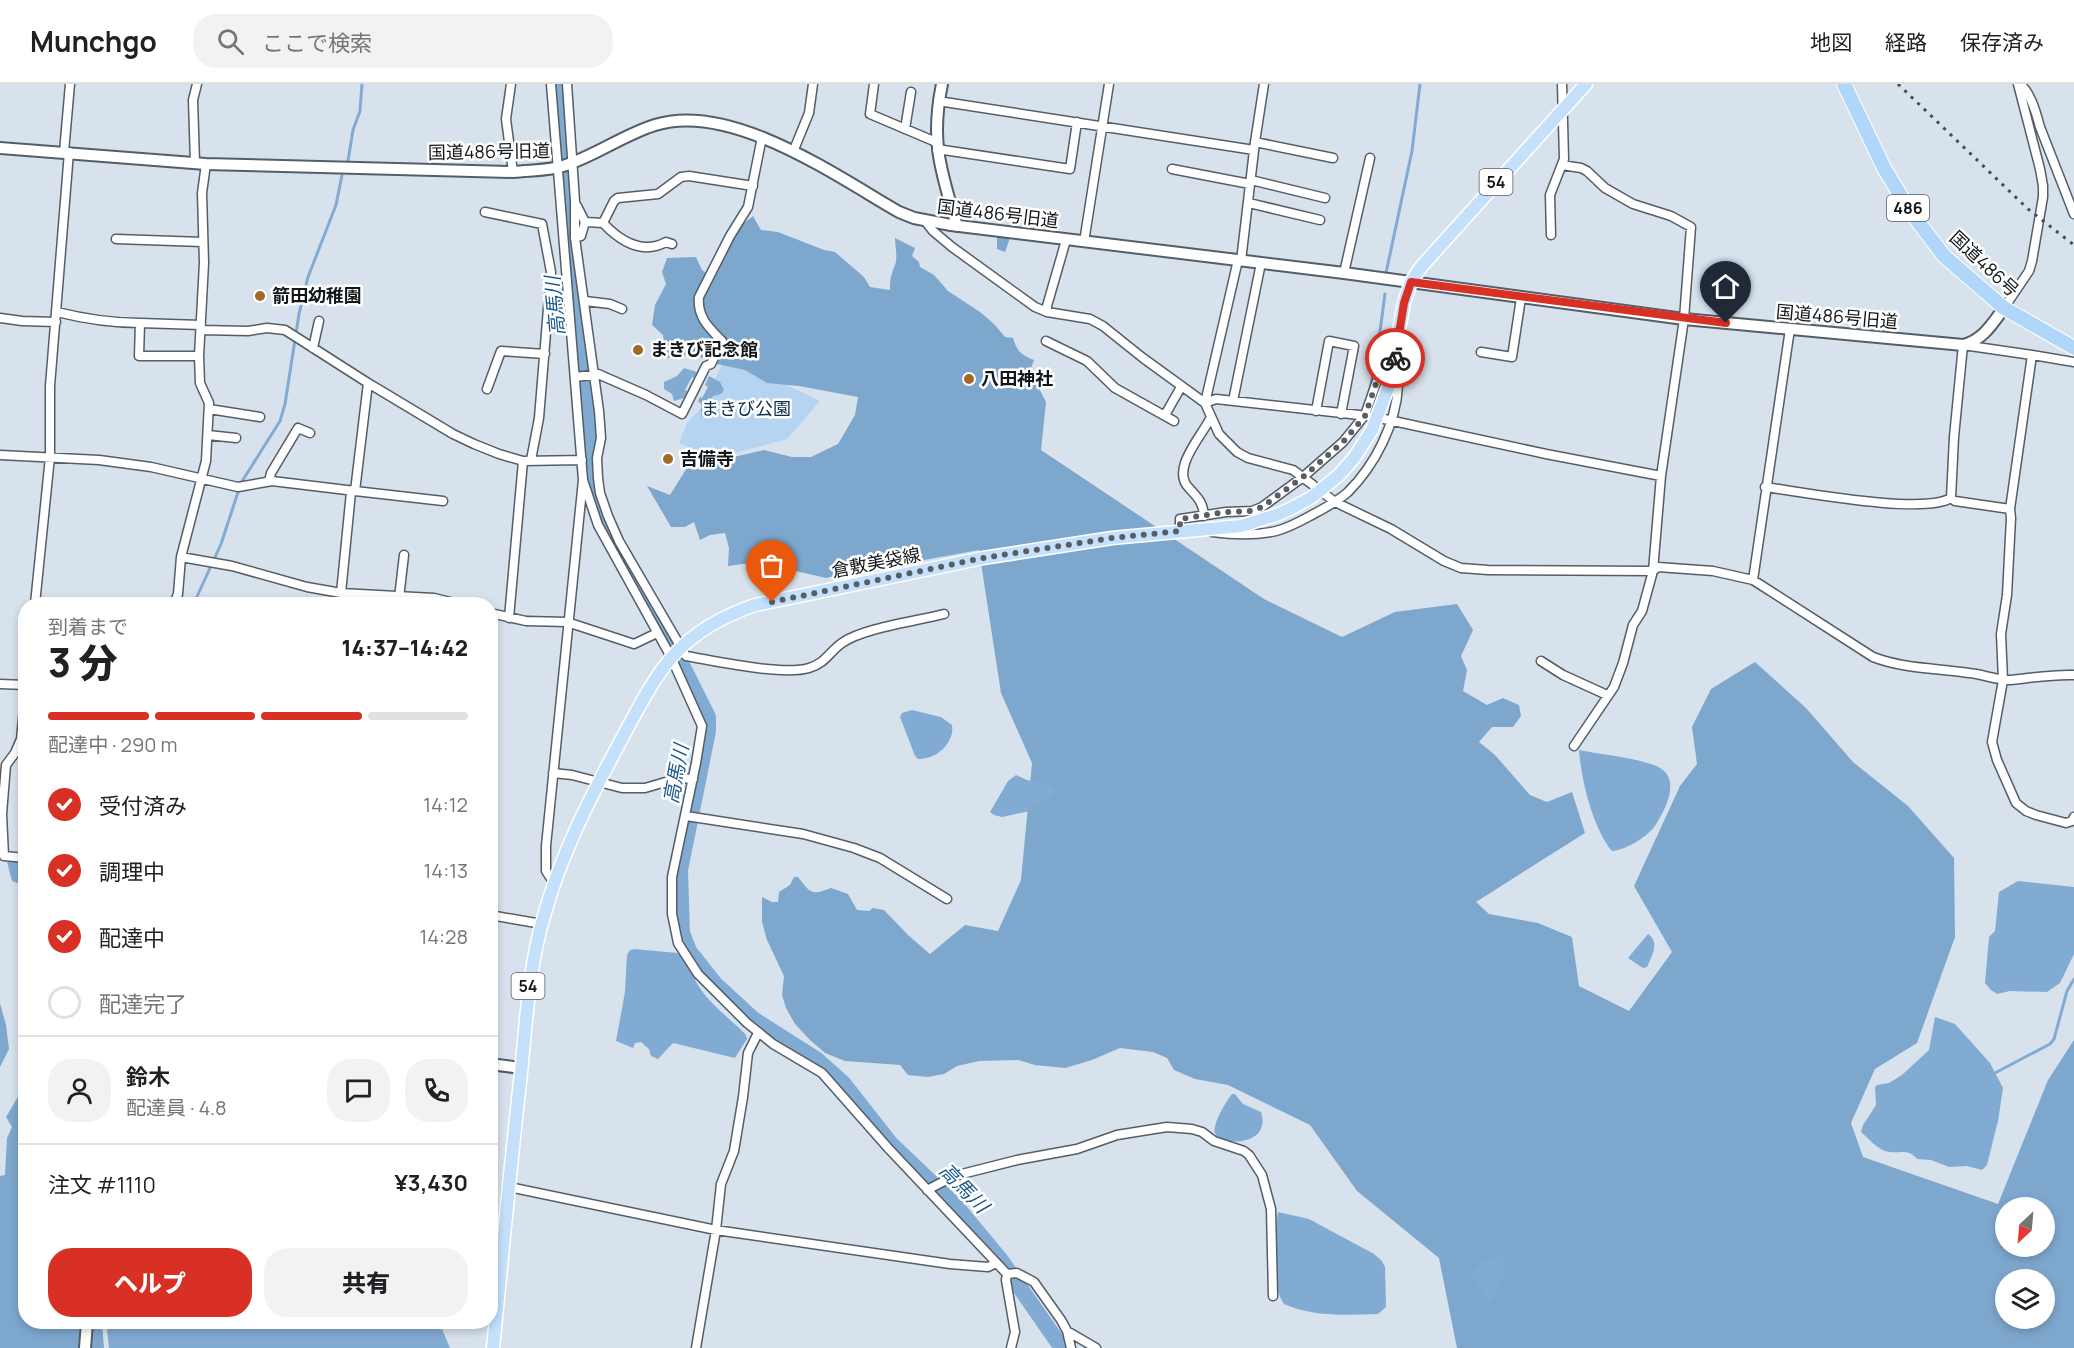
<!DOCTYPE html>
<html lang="ja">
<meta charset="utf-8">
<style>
:root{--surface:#fff;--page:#f2f2f2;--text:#202124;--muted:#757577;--line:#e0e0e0;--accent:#d93025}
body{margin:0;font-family:Manrope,"Noto Sans JP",sans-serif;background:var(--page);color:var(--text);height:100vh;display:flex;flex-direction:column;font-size:22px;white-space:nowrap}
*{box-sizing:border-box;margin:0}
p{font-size:20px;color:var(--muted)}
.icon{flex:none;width:33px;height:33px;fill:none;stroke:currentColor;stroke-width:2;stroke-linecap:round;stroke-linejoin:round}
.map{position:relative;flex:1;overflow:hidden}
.details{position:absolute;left:18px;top:513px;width:480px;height:732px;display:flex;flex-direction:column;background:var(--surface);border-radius:24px;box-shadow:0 3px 9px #0003}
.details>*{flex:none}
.needle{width:39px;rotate:206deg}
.buttons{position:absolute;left:1995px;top:1113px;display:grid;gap:12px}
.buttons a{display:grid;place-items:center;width:60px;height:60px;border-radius:50%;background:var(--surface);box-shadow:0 3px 9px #0003;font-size:30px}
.pin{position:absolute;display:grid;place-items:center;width:51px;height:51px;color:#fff;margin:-62px -26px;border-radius:50% 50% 50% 0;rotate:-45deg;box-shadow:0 0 6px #0007}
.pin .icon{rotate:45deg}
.courier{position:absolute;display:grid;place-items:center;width:60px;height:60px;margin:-30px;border:4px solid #d93025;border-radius:50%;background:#fff;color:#222;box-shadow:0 2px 8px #0007}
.head em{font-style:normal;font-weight:800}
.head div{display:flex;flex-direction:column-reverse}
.head{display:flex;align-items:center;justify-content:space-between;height:102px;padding:0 30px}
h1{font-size:39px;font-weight:800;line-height:45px}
.bar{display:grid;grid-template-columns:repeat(4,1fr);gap:9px 6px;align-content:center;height:72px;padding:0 30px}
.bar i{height:8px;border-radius:4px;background:var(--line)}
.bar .active{background:var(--accent)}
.bar p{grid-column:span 4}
.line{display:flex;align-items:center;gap:15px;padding:0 30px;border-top:2px solid var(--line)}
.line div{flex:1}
.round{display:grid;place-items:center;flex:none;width:63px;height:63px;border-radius:24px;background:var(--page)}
ol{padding:0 30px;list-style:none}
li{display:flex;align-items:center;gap:18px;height:66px}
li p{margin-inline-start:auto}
li .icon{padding:6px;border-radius:50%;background:var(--accent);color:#fff;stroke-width:4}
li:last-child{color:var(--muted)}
li i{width:33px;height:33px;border:3px solid var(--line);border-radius:50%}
.button{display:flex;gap:12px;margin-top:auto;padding:12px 30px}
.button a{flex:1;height:69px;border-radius:24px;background:var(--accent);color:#fff;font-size:24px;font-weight:800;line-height:69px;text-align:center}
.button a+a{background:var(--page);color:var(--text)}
header{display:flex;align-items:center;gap:36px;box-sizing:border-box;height:84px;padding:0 30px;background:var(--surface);border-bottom:2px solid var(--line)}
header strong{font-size:28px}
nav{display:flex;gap:33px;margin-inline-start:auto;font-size:21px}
.search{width:420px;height:54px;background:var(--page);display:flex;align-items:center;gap:15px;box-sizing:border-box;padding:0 21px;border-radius:24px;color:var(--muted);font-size:22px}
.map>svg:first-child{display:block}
</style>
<header>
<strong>Munchgo</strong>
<div class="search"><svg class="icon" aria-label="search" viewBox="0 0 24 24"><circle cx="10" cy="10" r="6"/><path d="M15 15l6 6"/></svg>ここで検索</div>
<nav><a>地図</a><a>経路</a><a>保存済み</a></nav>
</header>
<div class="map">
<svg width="2074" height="1264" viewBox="0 0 2074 1264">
<rect width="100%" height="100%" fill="#d7e2ed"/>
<path fill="#b4d4f2" d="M 726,272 L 820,317 L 787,355 L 712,375 L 679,359 L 687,339 L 702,323 Z"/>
<path fill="#7ea7ce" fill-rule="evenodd" d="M 753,132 L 761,146 L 778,148 L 824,166 L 835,168 L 864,193 L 870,203 L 890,206 C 890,194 891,191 895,181 C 898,174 895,161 895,154 L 915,164 L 912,172 L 919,178 L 920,183 L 934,191 L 948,207 L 980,228 L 994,240 L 1005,253 L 1013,254 C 1017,267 1021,271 1034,276 L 1030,287 L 1046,318 L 1041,366 L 1264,515 L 1342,553 L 1395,528 L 1457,520 L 1473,546 L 1461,572 L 1467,586 L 1463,607 L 1487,621 L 1503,614 L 1519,621 L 1521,632 L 1513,643 L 1492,643 L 1479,658 L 1495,671 L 1530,711 L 1547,718 L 1572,708 L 1585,749 L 1476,818 L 1489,830 L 1538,839 L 1572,853 L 1579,902 L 1629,927 L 1672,868 L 1634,802 L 1680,702 L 1697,680 L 1692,643 L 1711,605 L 1755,578 L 1806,624 L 1853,678 L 1908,722 L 1954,774 L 1955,853 L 1917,959 L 1875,985 L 1851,1039 L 1863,1073 L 1998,1120 L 2048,996 L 2074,956 L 2074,1264 L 1457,1264 L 1439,1174 L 1357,1107 L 1310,1041 L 1228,1001 L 1195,995 L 1174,986 L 1167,974 L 1153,968 L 1120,964 L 1092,976 L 1065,984 L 1035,981 L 1018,976 L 979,977 L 957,982 L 944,990 L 928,993 L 908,991 L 900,981 L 845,977 L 825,969 L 810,956 L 795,940 L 786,924 L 782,911 L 784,892 L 767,856 L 762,838 L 762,813 L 772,818 L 778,818 L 779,808 L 790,801 L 794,793 L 798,793 C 811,809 810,812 831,804 L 848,810 L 857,826 L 869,827 L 873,824 L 884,826 L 908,851 L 930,870 L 965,841 L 998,847 L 1021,796 L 1032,679 L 1001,609 L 979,466 L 826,494 L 757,478 L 728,482 L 729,464 L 725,449 L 710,451 L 700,456 L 694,438 L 685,443 L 671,443 L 647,402 L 670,411 L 688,382 L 700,384 L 704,375 L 712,378 L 764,366 L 792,373 L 811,373 L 838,360 L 855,331 L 858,313 L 799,302 L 767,299 L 745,286 L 712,279 L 694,270 L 666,274 L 663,251 L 652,241 L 655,221 L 666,200 L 662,188 L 667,174 L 696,173 L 702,186 L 713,194 L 738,144 ZM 2006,1124 L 2044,1124 L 2044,1162 L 2006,1162 ZM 2006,1196 L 2044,1196 L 2044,1234 L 2006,1234 Z
M 997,153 L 1010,154 L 1005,168 L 997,165 Z
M 0,919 L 6,941 L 9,965 L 0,983 Z
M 25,1001 L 26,1238 L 102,1238 L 104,1264 L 0,1264 L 0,1092 L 5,1091 L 7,1054 L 12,1043 L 6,1033 Z"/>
<path fill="#82abd3" d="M 684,284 L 697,288 L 694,294 L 692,293 L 685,306 L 687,307 L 684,314 L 674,317 L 672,310 L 664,305 L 664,298 L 677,292 Z
M 709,292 L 720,298 L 724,306 L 721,310 L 713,312 L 711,316 L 714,321 L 710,329 L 703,333 L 701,332 L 701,320 L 698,317 L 700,313 L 702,314 L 708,303 L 705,301 Z
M 912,626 L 941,633 L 952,641 C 955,659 936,676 918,675 L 915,672 L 900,633 L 902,629 Z
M 1579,666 C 1598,670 1646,675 1660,684 C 1681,696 1665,727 1655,742 C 1647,753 1626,766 1612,767 C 1593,745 1581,695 1579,666 Z
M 1016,691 L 1027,696 L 1054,702 L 1056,708 L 1030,727 L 1002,733 L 994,731 L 990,728 L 1008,697 Z
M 9,774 L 25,777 L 25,802 L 12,797 L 7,778 Z
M 2018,797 L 2074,803 L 2074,870 L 2060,899 L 2047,908 L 2010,907 L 1997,910 L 1991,906 L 1985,899 L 1989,853 L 1995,847 L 1999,808 Z
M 1648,850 C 1660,858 1652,872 1647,883 L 1643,884 L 1628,874 Z
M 634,865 L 678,869 L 696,892 L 695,896 C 707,919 729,933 746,951 L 747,955 L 735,974 L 673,959 L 658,975 L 651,972 L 649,965 L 641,958 L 635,959 L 633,964 L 616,957 L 625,908 L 627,871 L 630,866 Z
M 1935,933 L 1955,940 L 1990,979 L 2003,1004 L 1998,1037 L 1987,1081 L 1982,1086 L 1967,1082 L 1949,1083 L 1931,1076 L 1917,1075 C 1908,1063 1897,1071 1885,1067 C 1876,1064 1868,1054 1861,1048 L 1863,1041 L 1876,1021 L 1875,1003 L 1877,1001 L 1889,999 L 1902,991 L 1929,966 Z
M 1232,1010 L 1235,1010 L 1243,1020 L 1261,1028 C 1272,1062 1221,1063 1215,1049 C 1212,1041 1226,1017 1232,1010 Z
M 1278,1128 L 1309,1135 L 1374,1170 L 1382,1177 L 1385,1183 L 1386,1223 L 1378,1230 C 1346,1231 1313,1233 1284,1220 C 1270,1200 1276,1157 1277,1134 Z
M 1502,1172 L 1505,1175 L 1504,1192 L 1491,1216 L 1488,1216 L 1471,1192 C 1479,1179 1486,1174 1502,1172 Z
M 106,1238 L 436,1238 L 442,1245 L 450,1264 L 109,1264 Z"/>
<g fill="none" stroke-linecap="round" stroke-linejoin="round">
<path stroke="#82abd3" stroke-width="3" d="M 348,77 L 353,46 L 360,27 L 362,0
M 1386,189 L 1412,67 L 1420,0
M 1369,309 L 1376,277 L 1385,210
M 196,520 L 195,517 L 221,460 L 241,399 L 280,337 L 285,320 L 299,230 L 308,193 L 336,121 L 342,91
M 1993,990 L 2050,960 L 2054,955 L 2067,907 L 2074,895"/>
<path stroke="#82abd3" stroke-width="16" d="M 558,0 L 570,162 L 587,322 L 590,392 L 600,430 L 614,460 L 667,551 L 708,633 L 708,647 L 680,786 L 682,849 L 689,867 L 715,900 L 753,935 L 816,975 L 843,999 L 890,1059 L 956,1122 L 1000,1175 L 1062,1264"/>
<defs>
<path id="minor" d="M 511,0 L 506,35 L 513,88
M 551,0 L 583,396 L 546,762 L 546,787 L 554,799
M 567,0 L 575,117 L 575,154 L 599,327 L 601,354 L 597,374 L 598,394 L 600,409 L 608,432 L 619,457 L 686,572 C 716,577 783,592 809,584 C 826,579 829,568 842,559 C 863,544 917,537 944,530
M 874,0 L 870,30 L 936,58
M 2019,0 C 2030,5 2037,32 2040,43 L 2074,130
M 938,17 L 1254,66
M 905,45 L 911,8
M 1255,58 L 1333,74
M 937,65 L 1070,85 L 1077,38
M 64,68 L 70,0
M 793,68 L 809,29 L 813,0
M 195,79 L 193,16 L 197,0
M 1562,81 L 1581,84 L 1587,87 L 1605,104 L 1633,120 L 1671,132 L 1691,143 L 1684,235 L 1661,392 L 1653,487 L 1642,527 L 1633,541 L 1623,579 L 1614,603 L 1574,662
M 1172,85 L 1250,100
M 1251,96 L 1325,114
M 1249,119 L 1320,136
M 485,128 L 542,140 L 551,188 L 539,334 L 531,376
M 585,138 L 603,139 L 614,117 L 618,114 L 658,110 L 681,93 L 689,92 L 753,102
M 926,138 L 933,147 L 952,163 L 1035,223 L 1047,228 L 1090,235 L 1103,242 L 1143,274 L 1205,319
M 603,139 C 620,157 642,171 666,158 L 672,160
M 1551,151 L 1550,111 L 1564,75 L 1562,0
M 575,154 L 581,152 L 585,138 L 577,122
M 116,155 L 203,158
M 1084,158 L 1109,0
M 1238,176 L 1205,319 L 1219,350 L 1237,368 L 1248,374 L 1293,386 L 1313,401
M 1241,177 L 1255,58 L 1264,0
M 1344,189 L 1370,74
M 585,217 L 610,220 L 622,225
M 2004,224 L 2029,187 L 2032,177 L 2043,113 L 2043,102 L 2040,85 L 2018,0
M 57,228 C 85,235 111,239 140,239 L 139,272 L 199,272
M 1047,228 L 1047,222 L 1066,156
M 0,234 L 22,237 L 56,238
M 140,239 L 201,241
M 201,246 L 248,247 L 267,244 L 285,246 L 368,299 L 453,350 L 474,360 L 499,370 L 523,377 L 582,376
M 1046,257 L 1087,277 L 1115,304 L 1174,337
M 313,264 L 319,237
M 1481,268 L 1512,273 L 1521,214
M 2032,271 L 2074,278
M 576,293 L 598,290 L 646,311 L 682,330 L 706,282 L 711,280 L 722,257 C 709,244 697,233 699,213 L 730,152 L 748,123 L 762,53
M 368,299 L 355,407 L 443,417
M 487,305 L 501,267 L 545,270
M 1233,317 L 1261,179
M 1205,319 L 1216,315 L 1368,332
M 209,325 L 260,333
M 1316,327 L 1329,257 L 1354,262 L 1341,330
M 1165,331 L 1181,303
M 1384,335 L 1546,370 L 1661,392
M 208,351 L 236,354
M 0,371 L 99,376 L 151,383 L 238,403 L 272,397 L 355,407
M 583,396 L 598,441 L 671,573 L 702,642 L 696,679 L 672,793 L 672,830 L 678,859 L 698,890 L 747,939 L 773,960 L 822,989 L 889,1065 L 1007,1190 L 1017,1189 L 1034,1198 L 1061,1236 L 1067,1247 L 1071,1264
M 269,397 L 271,389 L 298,344 L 310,349
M 1765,403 C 1803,408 1923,431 1951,414
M 1326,411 L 1335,418 L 1391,445 L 1444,477 L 1461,484 L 1488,486 L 1653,487 L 1658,483 L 1713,487 L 1753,496 L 1873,573 C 1904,585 1937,584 1969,589 C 1982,590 1996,596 2010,596 C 2031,594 2052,590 2074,591
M 2010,425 L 2032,271 L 1963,261 L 1954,353 L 1951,414 L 1955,417 L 2010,425 L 2011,434 L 2007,511 L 2001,550 L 2003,596 L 1992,658 L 1997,676 L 2016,719 L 2026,727 L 2036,731 L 2066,739 L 2072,737 L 2074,733
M 1204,432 C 1203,418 1198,414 1189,404 C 1170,385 1202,352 1211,333
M 1180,447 L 1180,435 L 1226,428 L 1252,427 L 1262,423 L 1303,393 L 1343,358 L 1365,331 L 1379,291 L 1394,280 C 1395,287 1399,295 1398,302 C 1396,340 1375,381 1348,408 C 1337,418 1323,425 1310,432 C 1299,438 1288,444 1276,447 C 1254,452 1234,451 1212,448
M 181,473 L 232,482 L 307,503 L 341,509 L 434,514 L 458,520
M 1753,496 L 1790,245
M 341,509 L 351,408
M 399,514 L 404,471
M 35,520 L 50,373 L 50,302 L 69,68
M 174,520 L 178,510 L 181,473 L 206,377 L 209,319 L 200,299 L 199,272 L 204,179 L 202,109 L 206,80
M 490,529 L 526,537 L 567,538 L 634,560 L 657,549
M 509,534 L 523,377
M 1541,577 L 1563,591 L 1607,611
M 0,600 L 26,601
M 26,605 L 21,655 L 15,669 L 6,681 L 2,730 L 4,772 L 26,774
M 553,689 L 572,691 L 622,704 L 645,704 L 679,694 L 693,695
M 686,732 L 803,750 L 854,764 L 880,774 L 947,815
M 490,831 L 542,840
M 509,1103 L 716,1146 L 950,1180 L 988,1183 L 996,1179
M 927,1106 L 954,1092 L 1017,1076 L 1077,1065 L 1117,1051 L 1167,1043 L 1192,1045 L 1202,1048 L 1214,1057 L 1244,1067 L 1249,1071 L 1262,1091 L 1271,1125 L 1273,1212
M 1007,1190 L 1006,1196 L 1015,1248 L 1011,1264
M 1067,1247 L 1096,1264
M 696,1264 L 716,1146 L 721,1100 L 734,1067 L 743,1013 L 748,969 L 758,949"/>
<path id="tertiary" d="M 942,0 C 930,58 941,87 957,142
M 0,64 L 206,80 L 513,88 C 529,86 547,87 563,82 C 595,72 623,51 655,41 C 731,17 836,92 899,128 L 914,134 L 951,141 L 1344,189 L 1684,235 L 1963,261 C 1983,256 1992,240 2004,224
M 490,980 L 521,984
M 85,1264 L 87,1238"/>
<path id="primary" d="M 493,1264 C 502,1175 510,1086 520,998 C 526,942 528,886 544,832 C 561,770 590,714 620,658 C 658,588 674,549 755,521 L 983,474 L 1112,454 L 1241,442 L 1279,430 L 1292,424 L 1312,413 L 1339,391 L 1354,374 L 1372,346 L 1389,301 L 1404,219 L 1411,198 L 1421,183 L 1586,0"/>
<path id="trunk" d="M 1844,0 L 1884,84 L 1910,127 L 1944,172 L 2004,224 L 2074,264"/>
</defs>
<use href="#minor" stroke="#545e67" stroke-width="11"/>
<use href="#tertiary" stroke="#545e67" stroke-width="14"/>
<use href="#primary" stroke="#fff" stroke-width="15"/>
<use href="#trunk" stroke="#fff" stroke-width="16"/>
<use href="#minor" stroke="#fff" stroke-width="8"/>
<use href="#tertiary" stroke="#fff" stroke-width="10"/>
<use href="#primary" stroke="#c4e0fb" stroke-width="12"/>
<use href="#trunk" stroke="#b0d6fa" stroke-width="14"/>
<path stroke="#464c51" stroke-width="3" stroke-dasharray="3 6" stroke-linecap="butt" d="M 1898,0 L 2028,125 L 2074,161"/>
</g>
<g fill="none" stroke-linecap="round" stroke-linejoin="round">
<path stroke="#585e64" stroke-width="6" stroke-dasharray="0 10.8" d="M 772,518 L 983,474 L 1112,454 L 1180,447 L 1180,435 L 1226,428 L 1252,427 L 1262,423 L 1303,393 L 1343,358 L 1365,332 L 1379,291 L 1394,280 L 1395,274"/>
<path stroke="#d93025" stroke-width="8" d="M 1395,274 L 1404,219 L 1411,198 L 1726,239"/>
</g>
<g fill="#a06925" stroke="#fff" stroke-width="2">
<circle cx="260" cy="212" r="6"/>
<circle cx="638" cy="266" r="6"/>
<circle cx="969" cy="295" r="6"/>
<circle cx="668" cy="375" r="6"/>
</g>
<g text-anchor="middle" stroke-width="5" stroke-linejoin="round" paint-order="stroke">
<g fill="#fff" stroke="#5a5d5f" stroke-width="1.5">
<rect x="1479.5" y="85" width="33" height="26" rx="4.5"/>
<rect x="1887" y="111" width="42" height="26" rx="4.5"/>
<rect x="511.5" y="889" width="33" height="26" rx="4.5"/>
</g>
<g font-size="16" font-weight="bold" fill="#13171a">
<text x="1496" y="104">54</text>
<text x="1908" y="130">486</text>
<text x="528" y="908">54</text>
</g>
<g font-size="18" fill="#13171a" stroke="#fff">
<text transform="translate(489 68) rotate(-1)" y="6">国道486号旧道</text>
<text transform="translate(998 130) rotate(7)" y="6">国道486号旧道</text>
<text transform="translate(1984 180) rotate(43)" y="6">国道486号</text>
<text transform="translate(1837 233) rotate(5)" y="6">国道486号旧道</text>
<text transform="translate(876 479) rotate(-11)" y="6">倉敷美袋線</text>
</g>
<g font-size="18" font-weight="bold" fill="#13171a" stroke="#fff" text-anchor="start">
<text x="272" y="218">箭田幼稚園</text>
<text x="650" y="272">まきび記念館</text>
<text x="981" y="301">八田神社</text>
<text x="680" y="381">吉備寺</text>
</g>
<g font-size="18" fill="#0d2d48" stroke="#fff">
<text x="746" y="331">まきび公園</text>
</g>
<g font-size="20" font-style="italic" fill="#1a598b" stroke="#fff">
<text transform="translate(555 222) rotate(-95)" y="7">高馬川</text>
<text transform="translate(676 690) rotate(-79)" y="7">高馬川</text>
<text transform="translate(964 1104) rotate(46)" y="7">高馬川</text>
</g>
</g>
</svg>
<div class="buttons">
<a><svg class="needle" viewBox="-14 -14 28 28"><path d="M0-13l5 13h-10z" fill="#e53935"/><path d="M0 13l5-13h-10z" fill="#757577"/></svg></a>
<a><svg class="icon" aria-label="layers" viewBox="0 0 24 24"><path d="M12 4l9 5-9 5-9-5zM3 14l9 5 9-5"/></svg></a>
</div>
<div class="pin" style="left:772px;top:518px;background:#ea580c"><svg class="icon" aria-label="bag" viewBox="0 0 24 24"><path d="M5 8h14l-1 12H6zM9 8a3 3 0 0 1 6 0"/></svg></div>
<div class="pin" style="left:1726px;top:239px;background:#1f2937"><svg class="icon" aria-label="home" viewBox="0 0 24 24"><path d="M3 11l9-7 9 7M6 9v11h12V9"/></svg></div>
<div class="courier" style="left:1395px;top:274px"><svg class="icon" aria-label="bike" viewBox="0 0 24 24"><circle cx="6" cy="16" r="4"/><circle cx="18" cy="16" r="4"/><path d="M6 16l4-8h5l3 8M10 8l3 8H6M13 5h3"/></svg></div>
<section class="details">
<div class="head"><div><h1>3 分</h1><p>到着まで</p></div><em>14:37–14:42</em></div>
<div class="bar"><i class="active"></i><i class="active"></i><i class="active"></i><i></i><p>配達中 · 290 m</p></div>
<ol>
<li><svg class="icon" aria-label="check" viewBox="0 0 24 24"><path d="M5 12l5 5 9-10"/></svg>受付済み<p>14:12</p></li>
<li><svg class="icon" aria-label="check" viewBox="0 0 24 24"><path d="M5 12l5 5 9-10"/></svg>調理中<p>14:13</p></li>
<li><svg class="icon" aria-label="check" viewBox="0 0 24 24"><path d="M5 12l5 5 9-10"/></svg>配達中<p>14:28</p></li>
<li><i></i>配達完了</li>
</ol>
<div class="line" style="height:108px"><a class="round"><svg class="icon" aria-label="person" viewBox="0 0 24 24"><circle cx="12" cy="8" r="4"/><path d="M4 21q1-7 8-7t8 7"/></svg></a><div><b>鈴木</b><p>配達員 · 4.8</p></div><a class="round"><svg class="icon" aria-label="chat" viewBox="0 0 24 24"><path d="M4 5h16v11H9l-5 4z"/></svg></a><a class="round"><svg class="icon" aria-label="phone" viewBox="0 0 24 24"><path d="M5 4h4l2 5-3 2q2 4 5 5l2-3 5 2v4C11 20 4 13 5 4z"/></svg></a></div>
<div class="line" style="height:78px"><div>注文 #1110</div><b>¥3,430</b></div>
<div class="button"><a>ヘルプ</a><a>共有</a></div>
</section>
</div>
